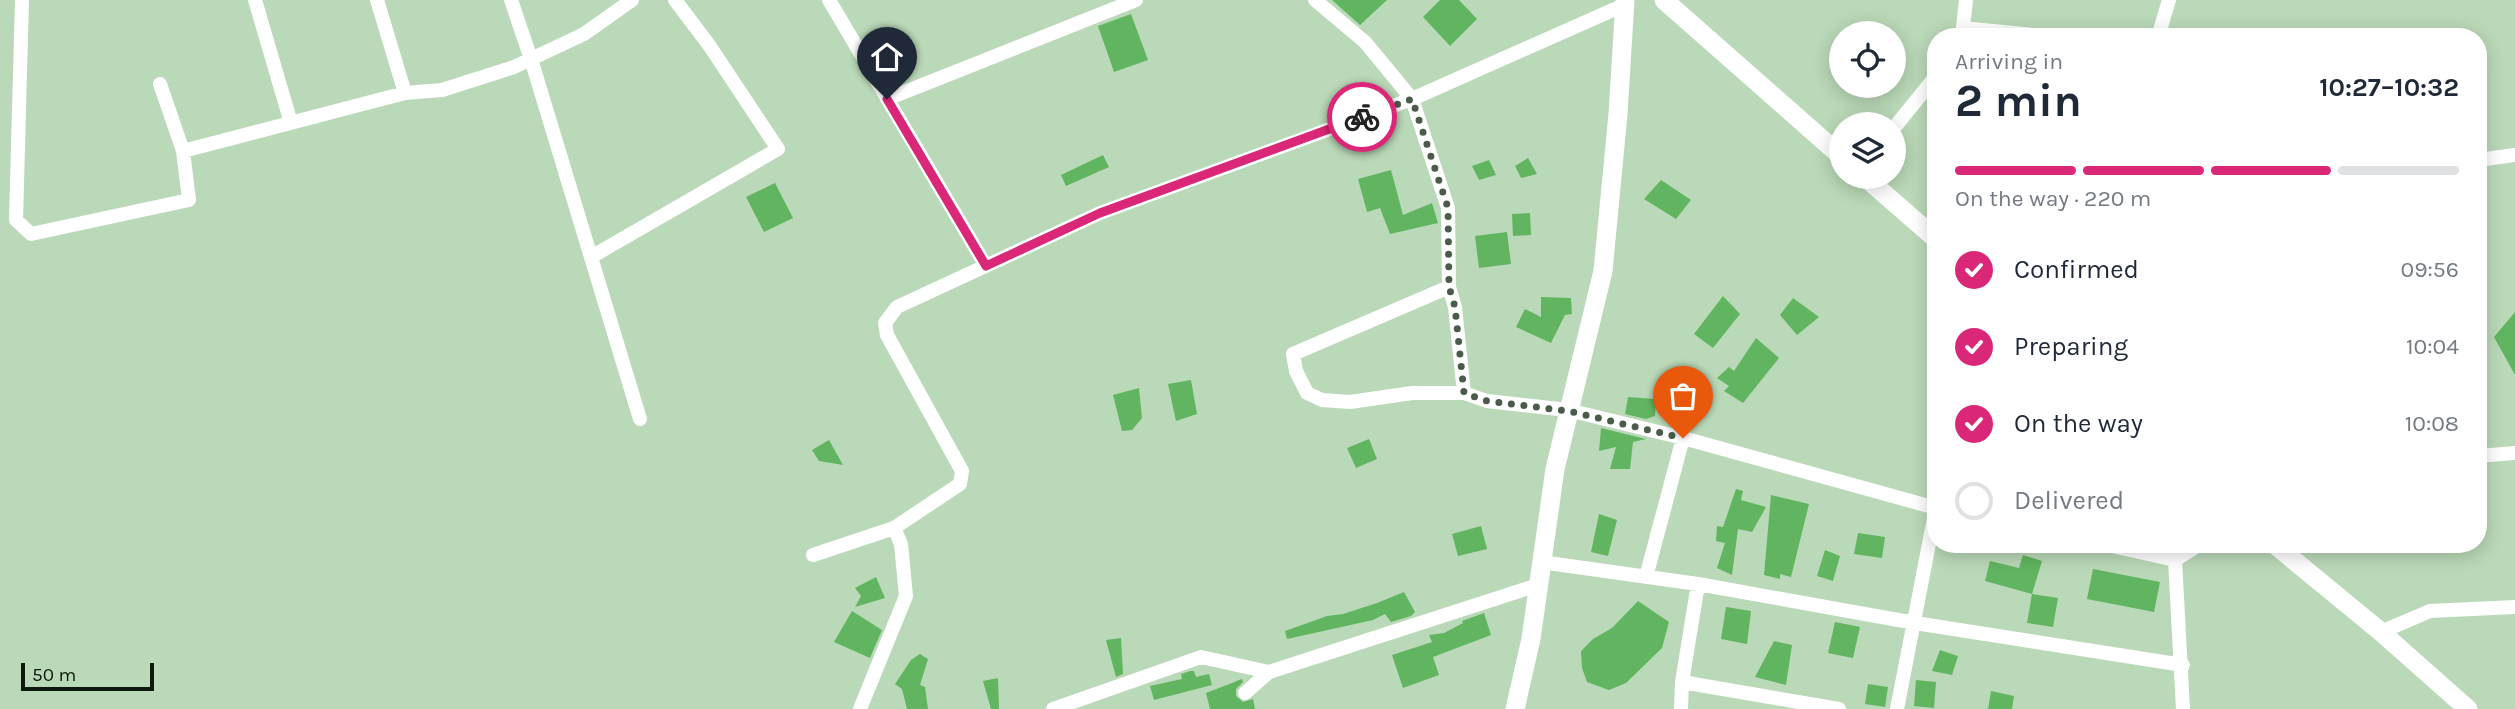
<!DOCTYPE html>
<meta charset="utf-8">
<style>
:root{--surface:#fff;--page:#f2f2f3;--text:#1f2937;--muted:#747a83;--line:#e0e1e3;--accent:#db2777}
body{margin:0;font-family:Karla,sans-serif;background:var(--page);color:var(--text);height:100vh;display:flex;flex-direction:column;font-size:26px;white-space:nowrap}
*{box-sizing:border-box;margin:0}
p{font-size:23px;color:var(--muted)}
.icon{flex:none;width:38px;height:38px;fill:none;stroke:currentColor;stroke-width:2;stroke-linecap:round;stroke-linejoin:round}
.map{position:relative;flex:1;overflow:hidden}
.side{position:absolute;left:1927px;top:28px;width:560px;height:525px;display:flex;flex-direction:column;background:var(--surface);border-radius:28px;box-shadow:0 4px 18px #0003}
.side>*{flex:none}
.controls{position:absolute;left:1829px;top:21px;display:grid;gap:14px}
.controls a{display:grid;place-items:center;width:77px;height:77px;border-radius:50%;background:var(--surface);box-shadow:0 4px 18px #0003;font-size:35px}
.scale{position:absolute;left:21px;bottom:18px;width:133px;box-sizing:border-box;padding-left:7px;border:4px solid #0e190d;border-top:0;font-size:19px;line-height:24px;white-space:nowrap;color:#0e190d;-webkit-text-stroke:5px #bad9b8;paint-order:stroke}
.pin{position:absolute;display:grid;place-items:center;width:60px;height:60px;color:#fff;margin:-72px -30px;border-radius:50% 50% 50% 0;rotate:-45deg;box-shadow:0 0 7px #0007}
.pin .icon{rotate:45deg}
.courier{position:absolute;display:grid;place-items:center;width:70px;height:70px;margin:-35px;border:5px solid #db2777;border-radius:50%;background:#fff;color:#222;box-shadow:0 2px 9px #0007}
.head em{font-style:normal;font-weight:700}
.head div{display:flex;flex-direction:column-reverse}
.head{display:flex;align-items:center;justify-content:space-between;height:119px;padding:0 28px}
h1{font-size:46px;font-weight:700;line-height:52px}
.bar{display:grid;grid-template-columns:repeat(4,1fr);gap:10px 7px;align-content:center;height:84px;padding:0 28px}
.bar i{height:9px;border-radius:5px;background:var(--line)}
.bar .selected{background:var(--accent)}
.bar p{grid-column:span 4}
ol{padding:0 28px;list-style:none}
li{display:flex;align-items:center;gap:21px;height:77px}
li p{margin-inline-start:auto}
li .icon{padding:7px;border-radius:50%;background:var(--accent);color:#fff;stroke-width:4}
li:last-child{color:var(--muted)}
li i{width:38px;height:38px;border:4px solid var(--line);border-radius:50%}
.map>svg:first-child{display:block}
</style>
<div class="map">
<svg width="2515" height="709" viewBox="0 0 2515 709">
<rect width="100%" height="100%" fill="#bad9b8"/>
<path fill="#61b560" d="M 1332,0 L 1387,0 L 1360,25 Z
M 1440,0 L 1459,0 L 1477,19 L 1450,46 L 1423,17 Z
M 1131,14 L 1148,60 L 1114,72 L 1098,26 Z
M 1103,155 L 1109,167 L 1066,186 L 1061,175 Z
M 1528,158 L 1537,174 L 1521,178 L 1515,166 Z
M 1489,160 L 1496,175 L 1479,180 L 1472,166 Z
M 1391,170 L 1403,215 L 1432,203 L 1438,223 L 1390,234 L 1380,208 L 1367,212 L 1358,179 Z
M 1661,180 L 1691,200 L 1676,219 L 1644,199 Z
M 775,183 L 793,218 L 764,232 L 746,197 Z
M 1530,213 L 1531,235 L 1513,236 L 1512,214 Z
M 1507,232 L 1511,264 L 1479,268 L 1475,236 Z
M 1723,296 L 1740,314 L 1713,348 L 1694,334 Z
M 1541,297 L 1571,298 L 1572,314 L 1565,315 L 1551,343 L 1516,327 L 1525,309 L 1541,317 Z
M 1793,298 L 1819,317 L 1797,335 L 1780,315 Z
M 2515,312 L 2515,375 L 2494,337 Z
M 1756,338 L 1779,358 L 1743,403 L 1724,391 L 1729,386 L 1717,378 L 1729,367 L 1734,371 Z
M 1191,380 L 1197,414 L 1176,421 L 1168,384 Z
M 1139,388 L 1142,418 L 1132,430 L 1122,431 L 1113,395 Z
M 1628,397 L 1656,399 L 1655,416 L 1646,419 L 1625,414 Z
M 1601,428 L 1646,439 L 1633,442 L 1630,469 L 1610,469 L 1616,447 L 1599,451 Z
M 1369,439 L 1377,459 L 1356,468 L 1347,448 Z
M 829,440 L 843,465 L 819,461 L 812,450 Z
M 1736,489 L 1743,491 L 1741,500 L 1766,507 L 1752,532 L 1738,529 L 1732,575 L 1717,568 L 1725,543 L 1716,541 L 1717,526 L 1723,527 Z
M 1771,495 L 1809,504 L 1791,577 L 1780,574 L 1780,579 L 1764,575 Z
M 1599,514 L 1617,520 L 1608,556 L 1591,552 Z
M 1481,526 L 1487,549 L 1458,556 L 1452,534 Z
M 1858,533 L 1885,537 L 1882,558 L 1854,554 Z
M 1825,550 L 1840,556 L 1833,581 L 1817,576 Z
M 2023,555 L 2042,561 L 2032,594 L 1985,581 L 1990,561 L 2019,568 Z
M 2093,569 L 2160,582 L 2154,612 L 2087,599 Z
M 876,577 L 885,598 L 855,607 L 861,596 L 855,588 Z
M 1404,592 L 1415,612 L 1411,616 L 1391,622 L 1385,614 L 1373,620 L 1287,639 L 1285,631 L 1327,616 L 1343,614 L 1377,603 Z
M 2032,594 L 2058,598 L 2053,627 L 2027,623 Z
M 1638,601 L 1669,622 L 1662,648 L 1626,683 L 1609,690 L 1587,682 L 1582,668 L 1581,651 L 1593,639 L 1612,628 Z
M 1726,607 L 1751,611 L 1747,644 L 1721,639 Z
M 852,611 L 882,630 L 870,658 L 834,642 Z
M 1484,613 L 1491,635 L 1433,657 L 1439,675 L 1403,688 L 1392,655 L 1432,642 L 1429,635 L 1444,633 L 1463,623 L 1462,621 Z
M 1835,622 L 1860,627 L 1853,658 L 1828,653 Z
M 1121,638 L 1123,674 L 1116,677 L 1106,640 Z
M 1774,641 L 1792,645 L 1786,685 L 1755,677 Z
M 1940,650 L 1958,656 L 1952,675 L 1932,671 Z
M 920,654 L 928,659 L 920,685 L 925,687 L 928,709 L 907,709 L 902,689 L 895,684 L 911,660 Z
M 1190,671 L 1194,671 L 1196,677 L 1209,674 L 1212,685 L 1154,700 L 1150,686 L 1182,679 L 1181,674 Z
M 998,678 L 999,709 L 991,709 L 983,681 Z
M 1242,679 L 1243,682 L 1236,689 L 1236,696 L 1243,702 L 1253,699 L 1255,709 L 1210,709 L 1206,693 Z
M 1916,680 L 1936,682 L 1934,708 L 1914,706 Z
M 1868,684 L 1888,687 L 1885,707 L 1865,704 Z
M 1991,691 L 2014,696 L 2012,709 L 1988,709 Z"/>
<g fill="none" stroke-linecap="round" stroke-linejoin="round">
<path stroke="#fff" stroke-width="14" d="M 22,0 L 16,220 L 31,234 L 189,200 L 183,151 L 405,93 L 442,90 L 514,67 L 584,34 L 632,0
M 255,0 L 291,123
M 377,0 L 405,93
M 511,0 L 531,59 L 640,419
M 829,0 L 986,266
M 1315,0 L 1365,42 L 1412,99 L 1448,208 L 1449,287 L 1455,307 L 1464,393
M 1963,28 L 2053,37
M 1962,37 L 1966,0
M 2158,37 L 2169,0
M 160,84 L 183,151
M 887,99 L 1136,0
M 1894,128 L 1936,76
M 2478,160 L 2515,155
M 591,257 L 778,149 L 709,45 L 675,0
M 1449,287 L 1293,354 L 1296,371 L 1307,393 L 1322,400 L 1350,402 L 1412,393 L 1464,393 L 1487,401 L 1568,410 L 1683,438 L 1936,508 L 1897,709
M 2478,456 L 2515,453
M 2103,544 L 2175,560
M 813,555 L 894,528 L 960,484 L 962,471 L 887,335 L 885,323 L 897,307 L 1100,213 L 1412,99 L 1624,5
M 1541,562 L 1698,584 L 1915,623 L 2183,665
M 1646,577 L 1683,438
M 1698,584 L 1682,682 L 1839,709
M 2381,632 L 2430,611 L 2515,607
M 1245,693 L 1269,672 L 1538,585
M 860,709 L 906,596 L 901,544 L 894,528
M 1053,709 L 1201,657 L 1269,672
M 1681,709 L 1682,682
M 2183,709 L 2175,560 L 2200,544"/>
<path stroke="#fff" stroke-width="19" d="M 1664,0 L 1841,156
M 1865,177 L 1936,239
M 2274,544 L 2381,632 L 2468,709
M 1515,709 L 1531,639 L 1555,469 L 1603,271 L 1618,114 L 1625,0"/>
</g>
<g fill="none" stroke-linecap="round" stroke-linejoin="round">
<path stroke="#4a5c49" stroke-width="7" stroke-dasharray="0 12.6" d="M 1362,117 L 1412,99 L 1448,208 L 1449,287 L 1455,307 L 1464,393 L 1487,401 L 1568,411 L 1683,438"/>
<path stroke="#db2777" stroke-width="9" d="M 887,99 L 986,266 L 1100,213 L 1362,117"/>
</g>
</svg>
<div class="controls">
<a><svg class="icon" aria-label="locate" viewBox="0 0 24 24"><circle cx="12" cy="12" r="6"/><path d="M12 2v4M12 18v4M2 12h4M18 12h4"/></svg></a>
<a><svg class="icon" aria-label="layers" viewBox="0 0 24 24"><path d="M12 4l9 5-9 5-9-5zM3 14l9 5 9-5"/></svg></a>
</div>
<div class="scale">50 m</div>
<div class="pin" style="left:1683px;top:438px;background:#ea580c"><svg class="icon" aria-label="bag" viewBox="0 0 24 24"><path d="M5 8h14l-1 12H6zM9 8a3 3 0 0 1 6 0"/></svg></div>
<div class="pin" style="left:887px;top:99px;background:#1f2937"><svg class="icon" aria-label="home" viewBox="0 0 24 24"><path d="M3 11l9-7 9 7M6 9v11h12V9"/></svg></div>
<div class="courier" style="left:1362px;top:117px"><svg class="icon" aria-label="bike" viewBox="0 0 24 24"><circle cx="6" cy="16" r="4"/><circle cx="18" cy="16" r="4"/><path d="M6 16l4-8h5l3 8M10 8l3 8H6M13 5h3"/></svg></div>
<section class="side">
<div class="head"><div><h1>2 min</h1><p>Arriving in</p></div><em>10:27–10:32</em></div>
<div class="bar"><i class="selected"></i><i class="selected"></i><i class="selected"></i><i></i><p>On the way · 220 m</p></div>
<ol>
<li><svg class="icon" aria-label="check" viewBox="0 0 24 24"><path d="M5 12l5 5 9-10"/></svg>Confirmed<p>09:56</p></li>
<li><svg class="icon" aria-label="check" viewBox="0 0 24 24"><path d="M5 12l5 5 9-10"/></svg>Preparing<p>10:04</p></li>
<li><svg class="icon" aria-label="check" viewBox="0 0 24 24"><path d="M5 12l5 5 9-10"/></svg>On the way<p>10:08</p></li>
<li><i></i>Delivered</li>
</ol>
</section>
</div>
